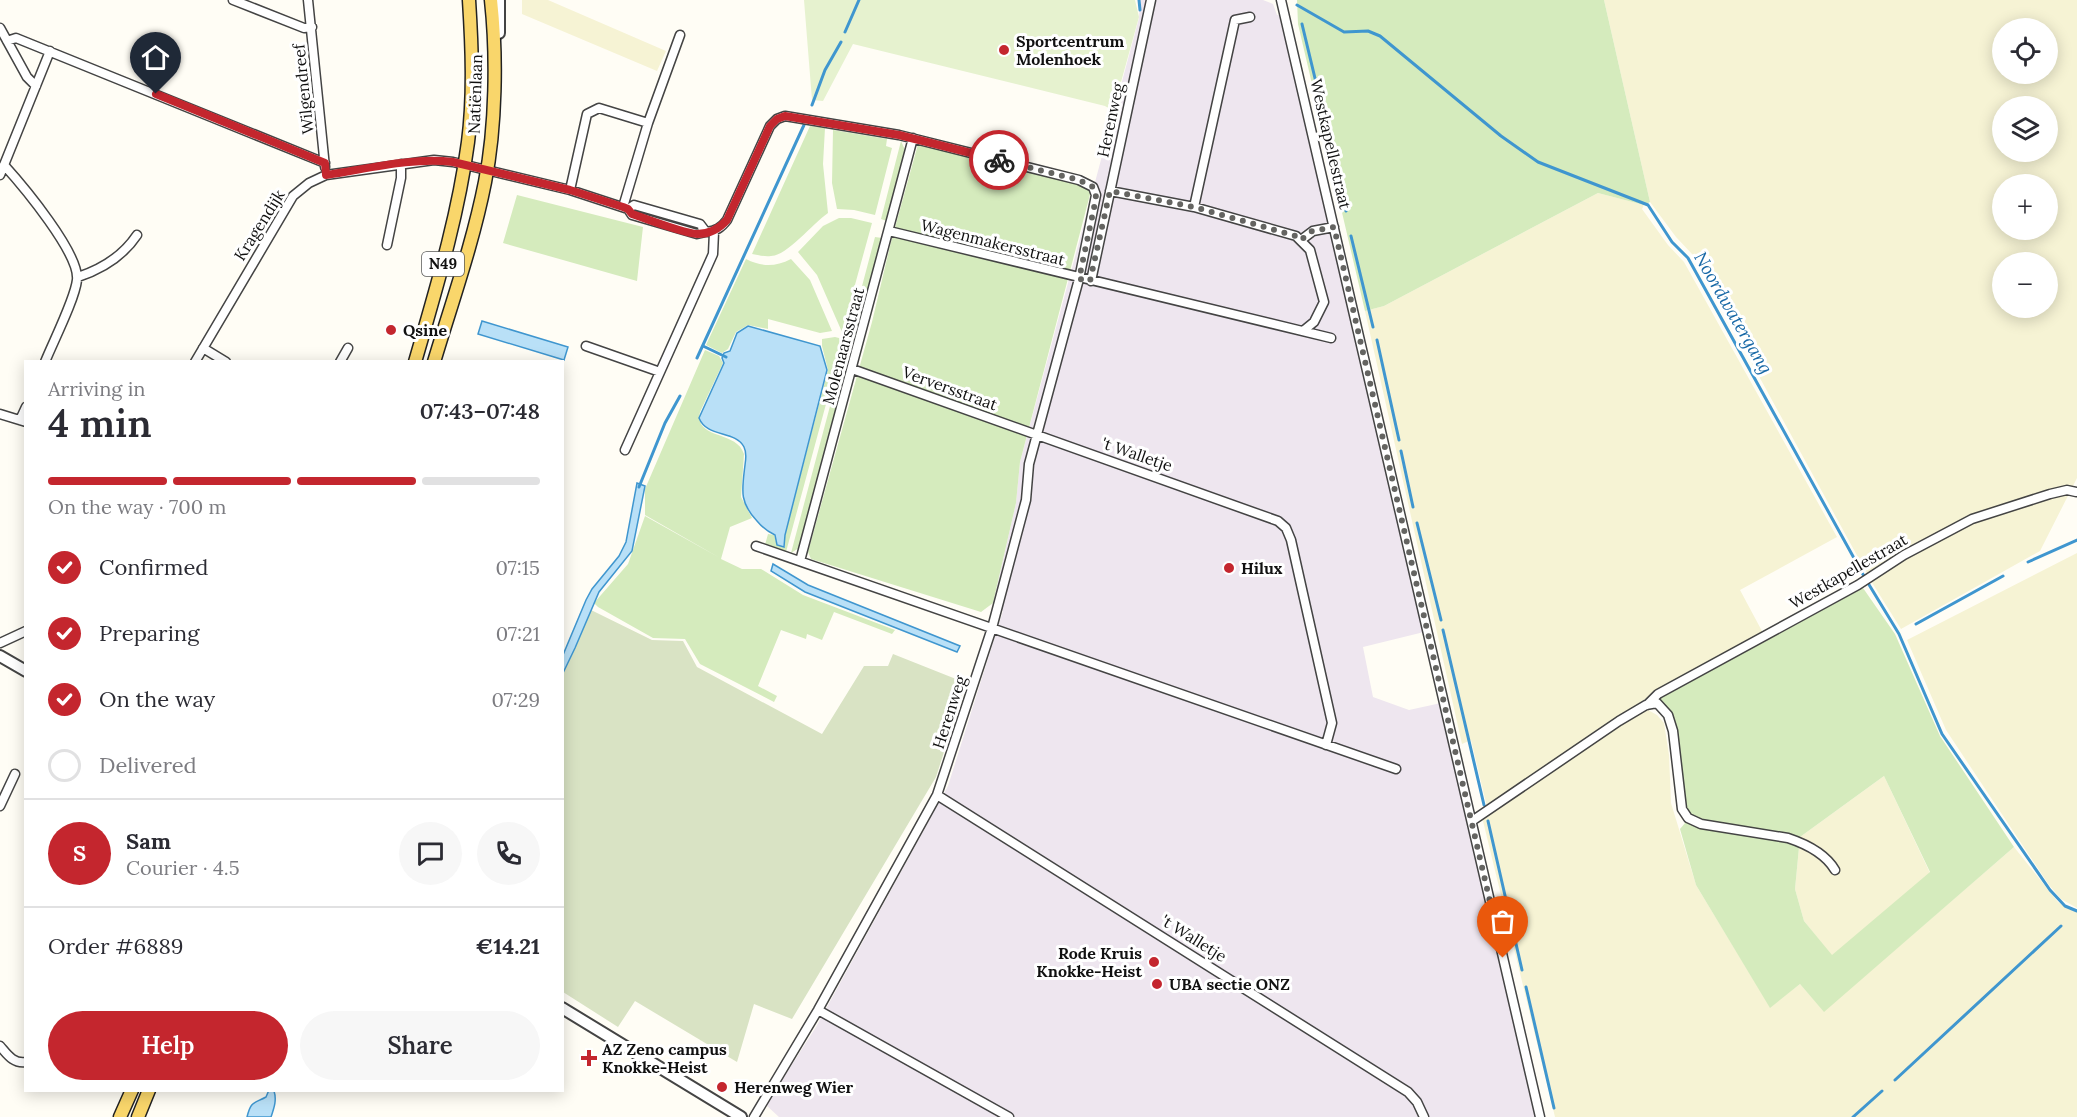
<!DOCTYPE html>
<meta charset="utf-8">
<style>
:root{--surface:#fff;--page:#f7f7f7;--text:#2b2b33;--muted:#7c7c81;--line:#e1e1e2;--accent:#c4262e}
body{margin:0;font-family:Lora,serif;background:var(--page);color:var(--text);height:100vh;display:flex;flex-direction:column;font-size:22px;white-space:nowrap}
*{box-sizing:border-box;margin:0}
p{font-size:20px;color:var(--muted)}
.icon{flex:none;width:33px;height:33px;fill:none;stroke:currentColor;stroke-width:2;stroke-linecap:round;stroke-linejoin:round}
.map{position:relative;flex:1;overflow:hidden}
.panel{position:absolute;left:24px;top:360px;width:540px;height:732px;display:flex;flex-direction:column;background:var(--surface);border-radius:0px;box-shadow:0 3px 15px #0003}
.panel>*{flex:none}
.tools{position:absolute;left:1992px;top:18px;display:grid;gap:12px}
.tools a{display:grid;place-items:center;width:66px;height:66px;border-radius:50%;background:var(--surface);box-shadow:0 3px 15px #0003;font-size:30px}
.pin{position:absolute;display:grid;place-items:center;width:51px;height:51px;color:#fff;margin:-62px -26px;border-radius:50% 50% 50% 0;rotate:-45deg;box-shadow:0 0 6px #0007}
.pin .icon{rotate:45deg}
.courier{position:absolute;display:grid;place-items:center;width:60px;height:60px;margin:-30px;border:4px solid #c4262e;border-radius:50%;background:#fff;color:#222;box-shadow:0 2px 8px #0007}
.overview em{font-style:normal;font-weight:600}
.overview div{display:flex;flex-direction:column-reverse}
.overview{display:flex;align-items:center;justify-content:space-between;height:102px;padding:0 24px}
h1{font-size:39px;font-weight:600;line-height:45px}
.bar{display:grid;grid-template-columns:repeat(4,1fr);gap:9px 6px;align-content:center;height:72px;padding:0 24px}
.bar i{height:8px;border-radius:4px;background:var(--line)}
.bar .on{background:var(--accent)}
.bar p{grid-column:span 4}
.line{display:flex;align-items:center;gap:15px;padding:0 24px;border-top:2px solid var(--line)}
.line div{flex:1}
.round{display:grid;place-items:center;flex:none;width:63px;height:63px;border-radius:32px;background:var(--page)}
ol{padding:0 24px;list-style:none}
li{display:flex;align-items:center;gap:18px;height:66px}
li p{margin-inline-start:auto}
li .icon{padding:6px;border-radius:50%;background:var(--accent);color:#fff;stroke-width:4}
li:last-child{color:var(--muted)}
li i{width:33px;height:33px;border:3px solid var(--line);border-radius:50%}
.action{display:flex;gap:12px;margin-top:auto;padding:12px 24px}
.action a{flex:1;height:69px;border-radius:36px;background:var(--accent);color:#fff;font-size:24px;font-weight:600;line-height:69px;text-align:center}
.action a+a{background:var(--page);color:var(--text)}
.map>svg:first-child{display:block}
</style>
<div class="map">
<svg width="2077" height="1117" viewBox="0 0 2077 1117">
<rect width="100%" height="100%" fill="#fffdf5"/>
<path fill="#eee6ef" d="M 1140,0 L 1263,0 L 1273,4 L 1277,15 L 1281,15 L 1424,632 L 1363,647 L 1373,697 L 1409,710 L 1441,703 L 1537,1117 L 779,1117 L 766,1105 L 816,1027 L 948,786 L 1003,611 L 993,603 L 1016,503 L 1020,462 L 1139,18 Z"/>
<path fill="#f6f3d4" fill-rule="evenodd" d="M 522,0 L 548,0 L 666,51 L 657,71 L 522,14 Z
M 1604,0 L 2077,0 L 2077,478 L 2040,551 L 1901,629 L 1871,581 L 1692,254 L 1676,237 L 1650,202 ZM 2002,28 L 2048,28 L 2048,74 L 2002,74 ZM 2002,106 L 2048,106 L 2048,152 L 2002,152 ZM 2002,184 L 2048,184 L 2048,230 L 2002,230 ZM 2002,262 L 2048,262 L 2048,308 L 2002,308 Z
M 1598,193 L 1644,205 L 1642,209 L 1668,245 L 1684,262 L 1837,537 L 1740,590 L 1763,633 L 1651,695 L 1487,807 L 1471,740 L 1462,744 L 1365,311 L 1384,306 Z
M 2077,553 L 2077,908 L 2061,899 L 2049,885 L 1946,730 L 1907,640 Z
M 1648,710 L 1657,715 L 1664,723 L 1669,755 L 1671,803 L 1696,885 L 1770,1007 L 1800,984 L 1824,1011 L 2014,847 L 2058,902 L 2065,907 L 2077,912 L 2077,1117 L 1555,1117 L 1482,817 L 1638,713 Z
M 1884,776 L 1930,873 L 1832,956 L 1804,921 L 1795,889 L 1800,837 Z"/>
<path fill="#d5ebbd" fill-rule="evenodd" d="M 1297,0 L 1604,0 L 1650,202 L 1644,205 L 1598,193 L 1384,306 L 1365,311 L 1298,24 Z
M 810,126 L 825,128 L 823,164 L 828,213 C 813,223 787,256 771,256 C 765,257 758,255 752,254 Z
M 833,130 L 887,139 L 886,146 L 892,148 L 875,215 L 854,210 L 837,209 L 832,183 Z
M 920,137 L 1093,183 L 1020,462 L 1016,503 L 993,603 L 981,612 L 811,559 L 808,552 L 872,322 L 891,242 Z
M 901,141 L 905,150 L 887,221 L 881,219 Z
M 517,195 L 643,227 L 637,281 L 503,243 Z
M 839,218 L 851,218 L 872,223 L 842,332 L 817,275 L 798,252 L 823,226 Z
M 875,237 L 882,238 L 850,360 L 843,358 Z
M 746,259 C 762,267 775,267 791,259 L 810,280 L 832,331 L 820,333 L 768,319 L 768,329 L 748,325 L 736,332 L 728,349 L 722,353 L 706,345 Z
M 835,337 L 839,338 L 842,345 L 786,552 L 765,545 L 768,534 L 774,535 L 777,545 L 785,547 L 785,535 L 828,370 L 822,346 L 822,339 Z
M 705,350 L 719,356 L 723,363 L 700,412 C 694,440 737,430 744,454 L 741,497 L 752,518 L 730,527 L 721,559 L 742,569 L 761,569 L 803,595 L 895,630 L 892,634 L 834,612 L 822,640 L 807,634 L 806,639 L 781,630 L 758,686 L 777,696 L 774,702 L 700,664 L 685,639 L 653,638 L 598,607 L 594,603 L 628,564 L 645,516 L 720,558 L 645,515 L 645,489 Z
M 838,376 L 844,378 L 799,548 L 791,553 Z
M 1863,588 L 1895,634 L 1940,736 L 2014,847 L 1824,1012 L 1800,984 L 1770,1008 L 1696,885 L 1680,829 L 1685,823 L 1670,712 L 1659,699 ZM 1884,776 L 1930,872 L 1832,955 L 1804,921 L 1795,889 L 1800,837 Z"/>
<path fill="#d9e3c4" d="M 591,610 L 652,640 L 683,641 L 697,667 L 822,734 L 864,666 L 888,666 L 893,654 L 966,683 L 936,777 L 792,1019 L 754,1004 L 737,1062 L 635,1001 L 618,1027 L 563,992 L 562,673 L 575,648 Z"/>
<path fill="#e6f2cf" d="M 804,0 L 1135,0 L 1139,17 L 1113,111 L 1105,106 L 853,44 L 823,101 L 812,100 Z"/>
<path fill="#b9e0f7" stroke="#3f96cf" stroke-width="1.5" d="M 482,321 L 568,347 L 564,360 L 478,334 Z
M 748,326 L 820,346 L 827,370 L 785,535 L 784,547 L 777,545 L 775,535 C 768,532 762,527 757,521 C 739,502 742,490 745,465 C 746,459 747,453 744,447 C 735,430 707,438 699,418 L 724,363 L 722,358 L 724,353 L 730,351 L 737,333 Z
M 637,483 L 645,486 L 632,551 L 599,592 L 575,648 L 563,673 L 563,655 L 586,600 L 592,589 L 619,556 L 626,542 Z
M 773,564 L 808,585 L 960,646 L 957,652 L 805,592 L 771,571 Z
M 269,1090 L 274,1091 C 277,1100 274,1108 271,1117 L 247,1117 C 251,1101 253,1104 266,1097 Z"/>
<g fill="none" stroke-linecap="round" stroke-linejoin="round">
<path stroke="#3f96cf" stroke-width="3" d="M 1139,0 L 1140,10
M 1297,5 L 1344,32 L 1368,31 L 1380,36 L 1501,136 L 1538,162 L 1648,205 L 1672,242 L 1688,258 L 1865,578
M 1302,24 L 1331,145
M 845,32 L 859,0
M 812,105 L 825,70 L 841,42
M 1333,154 L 1346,211
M 1351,236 L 1373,327
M 1377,340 L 1399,440
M 703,346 L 726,357
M 697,358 L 804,125
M 1401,451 L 1413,507
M 639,487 L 665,423 L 680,396
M 1417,523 L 1441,620
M 2028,562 L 2077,540
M 1868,583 L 1899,634 L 1942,734 L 2050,890 L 2065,906 L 2077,911
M 1916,624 L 2003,576
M 1443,630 L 1484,805
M 1488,821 L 1522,970
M 1526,987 L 1554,1108
M 1895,1080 L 2061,926
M 1853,1117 L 1882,1091"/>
<defs>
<path id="minor" d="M 233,0 L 304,28 L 312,27
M 308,0 L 325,167
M 1281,0 L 1540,1117
M 1250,17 L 1235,20 L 1194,207 L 1296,236 L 1310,250 L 1324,302 L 1314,322 L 1303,331
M 0,28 L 27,77 L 36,86
M 7,41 L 16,38 L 325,163
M 4,165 C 23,186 80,254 77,280 C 75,299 53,342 45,362
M 0,175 L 50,51
M 570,190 L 587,114 L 599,108 L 648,123 L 680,35
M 1110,191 L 1194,207
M 623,207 L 648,123
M 628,209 L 634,205 L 700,224 L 706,232 C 716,231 721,228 727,220 L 770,126 L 777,119 L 785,116 L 899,135 L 1079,180 L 1093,187 L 1096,195 L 1079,279 L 1029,464 L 1026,500 L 992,628 L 937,795 L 818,1010 L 754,1117
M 889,231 L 1331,338
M 1301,240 L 1313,231 L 1334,227
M 387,245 L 401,178 L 401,164
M 78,277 C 102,269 123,256 137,235
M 1091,281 L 1151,0
M 586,346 L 660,372
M 203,348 L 226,362
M 195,362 L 293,196 L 309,183 L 326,175 L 434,160 L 453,162 L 570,190 L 628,209 L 632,215 L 697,234 L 706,232
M 340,362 L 348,348
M 852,369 L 1278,521 L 1286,528 L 1291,540 L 1332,723 L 1326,745
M 0,414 L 26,422
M 20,420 L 26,407
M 625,450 L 713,254 L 714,232
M 756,546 L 1396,769
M 800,561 L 913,138
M 0,643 L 26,631
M 1647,705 L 1658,694 L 1858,585 L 1904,555 L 1972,519 L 2050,494 L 2067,490 L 2076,492
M 937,795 L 1408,1092 L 1417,1102 L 1424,1117
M 0,806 L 15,774
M 1472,821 L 1619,721 L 1646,705 L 1657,703 L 1668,715 L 1673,731 L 1682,809 L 1688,818 L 1701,824 L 1788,838 C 1806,844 1825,853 1835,870
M 818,1010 L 1009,1117
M 0,1046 C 7,1054 13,1064 26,1062"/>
<path id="tertiary" d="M 499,0 L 499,33
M 0,656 L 26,671
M 562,1008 L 741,1117"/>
<path id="primary" d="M 415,362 C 436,289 458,217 468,142 C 474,96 472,47 469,0
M 434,362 C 452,302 473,243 485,182 C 496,127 497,55 491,0
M 120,1117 L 132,1090
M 138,1117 L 149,1090"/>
</defs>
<use href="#minor" stroke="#444" stroke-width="11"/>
<use href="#tertiary" stroke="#444" stroke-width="14"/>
<use href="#primary" stroke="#222" stroke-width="15"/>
<use href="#minor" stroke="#fff" stroke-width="8"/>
<use href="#tertiary" stroke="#fff" stroke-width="10"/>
<use href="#primary" stroke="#f9d66b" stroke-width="12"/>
</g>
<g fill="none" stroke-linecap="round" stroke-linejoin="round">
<path stroke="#646461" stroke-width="6" stroke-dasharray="0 10.8" d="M 999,160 L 1079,180 L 1093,187 L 1096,195 L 1095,203 L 1079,279 L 1090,281 L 1110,191 L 1194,207 L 1296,236 L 1301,240 L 1312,231 L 1334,227 L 1503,958"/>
<path stroke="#c4262e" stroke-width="8" d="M 156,94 L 325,163 L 326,175 C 367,169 412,157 453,162 L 570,190 L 623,207 L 628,209 L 632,214 C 646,219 686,234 697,234 C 710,234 719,229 727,220 L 770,126 L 777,119 L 785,116 L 899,135 L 999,160"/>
</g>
<g fill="#c4262e" stroke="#fff" stroke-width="2">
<circle cx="1004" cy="50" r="6"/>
<circle cx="391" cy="330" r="6"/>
<circle cx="1229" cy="568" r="6"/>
<circle cx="1154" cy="962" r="6"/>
<circle cx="1157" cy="984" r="6"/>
<path d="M586 1049h6v6h6v6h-6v6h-6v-6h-6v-6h6z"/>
<circle cx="722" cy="1087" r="6"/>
</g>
<g text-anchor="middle" stroke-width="6" stroke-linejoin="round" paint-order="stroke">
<rect fill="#fff" stroke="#585858" stroke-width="1.5" x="422" y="252" width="42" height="24" rx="4.5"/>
<g font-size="15" font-weight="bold" fill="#111">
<text x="443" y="269">N49</text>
</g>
<g font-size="16" font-weight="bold" fill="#111" stroke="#fff" text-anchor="start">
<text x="1016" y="47">Sportcentrum<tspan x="1016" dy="18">Molenhoek</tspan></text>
<text x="403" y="336">Qsine</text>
<text x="1241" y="574">Hilux</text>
<text x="1142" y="959" text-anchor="end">Rode Kruis<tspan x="1142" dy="18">Knokke-Heist</tspan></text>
<text x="1169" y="990">UBA sectie ONZ</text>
<text x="602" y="1055">AZ Zeno campus<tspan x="602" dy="18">Knokke-Heist</tspan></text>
<text x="734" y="1093">Herenweg Wier</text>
</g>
<g font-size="16" fill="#111" stroke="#fff">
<text transform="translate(303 89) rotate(-96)" y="6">Wilgendreef</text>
<text transform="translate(475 94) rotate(-88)" y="6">Natiënlaan</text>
<text transform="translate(1110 120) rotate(-78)" y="6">Herenweg</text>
<text transform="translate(1331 144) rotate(77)" y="6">Westkapellestraat</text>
<text transform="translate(259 225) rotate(-58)" y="6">Kragendijk</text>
<text transform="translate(993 242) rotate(14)" y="6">Wagenmakersstraat</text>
<text transform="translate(843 346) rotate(-75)" y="6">Molenaarsstraat</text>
<text transform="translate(950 388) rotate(20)" y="6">Verversstraat</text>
<text transform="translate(1137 454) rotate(19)" y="6">'t Walletje</text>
<text transform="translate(1848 571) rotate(-30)" y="6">Westkapellestraat</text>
<text transform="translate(949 712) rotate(-72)" y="6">Herenweg</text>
<text transform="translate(1194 938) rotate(32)" y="6">'t Walletje</text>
</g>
<g font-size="18" font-style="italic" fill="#1768a6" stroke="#fff">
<text transform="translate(1733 313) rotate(60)" y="6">Noordwatergang</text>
</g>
</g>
</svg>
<div class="tools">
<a><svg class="icon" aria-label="locate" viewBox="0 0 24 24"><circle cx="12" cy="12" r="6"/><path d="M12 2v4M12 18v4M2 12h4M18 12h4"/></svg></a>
<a><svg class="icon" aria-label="layers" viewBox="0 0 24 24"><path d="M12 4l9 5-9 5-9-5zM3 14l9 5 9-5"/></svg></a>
<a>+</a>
<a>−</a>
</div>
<div class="pin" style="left:1503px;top:958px;background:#ea580c"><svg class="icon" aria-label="bag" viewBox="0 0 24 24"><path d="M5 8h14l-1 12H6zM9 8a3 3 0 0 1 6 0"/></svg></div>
<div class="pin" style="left:156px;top:94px;background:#1f2937"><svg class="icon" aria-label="home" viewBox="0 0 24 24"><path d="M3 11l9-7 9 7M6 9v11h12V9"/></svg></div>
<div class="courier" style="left:999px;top:160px"><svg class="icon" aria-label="bike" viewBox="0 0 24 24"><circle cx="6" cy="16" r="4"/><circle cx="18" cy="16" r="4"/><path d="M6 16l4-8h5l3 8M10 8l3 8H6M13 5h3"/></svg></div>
<section class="panel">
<div class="overview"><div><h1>4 min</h1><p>Arriving in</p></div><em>07:43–07:48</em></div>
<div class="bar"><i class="on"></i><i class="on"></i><i class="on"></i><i></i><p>On the way · 700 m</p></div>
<ol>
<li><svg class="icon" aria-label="check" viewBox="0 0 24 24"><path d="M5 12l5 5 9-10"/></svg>Confirmed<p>07:15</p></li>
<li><svg class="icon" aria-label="check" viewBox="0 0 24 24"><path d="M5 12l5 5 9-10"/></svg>Preparing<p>07:21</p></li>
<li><svg class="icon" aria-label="check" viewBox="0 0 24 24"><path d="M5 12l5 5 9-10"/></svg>On the way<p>07:29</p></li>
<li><i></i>Delivered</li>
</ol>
<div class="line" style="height:108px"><b class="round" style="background:var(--accent);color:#fff">S</b><div><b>Sam</b><p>Courier · 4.5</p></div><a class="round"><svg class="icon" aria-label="chat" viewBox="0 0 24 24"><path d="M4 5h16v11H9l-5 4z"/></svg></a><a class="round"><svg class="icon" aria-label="phone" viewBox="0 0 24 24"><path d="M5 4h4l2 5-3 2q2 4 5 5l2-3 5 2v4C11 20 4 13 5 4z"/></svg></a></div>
<div class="line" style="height:78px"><div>Order #6889</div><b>€14.21</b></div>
<div class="action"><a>Help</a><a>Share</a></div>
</section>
</div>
